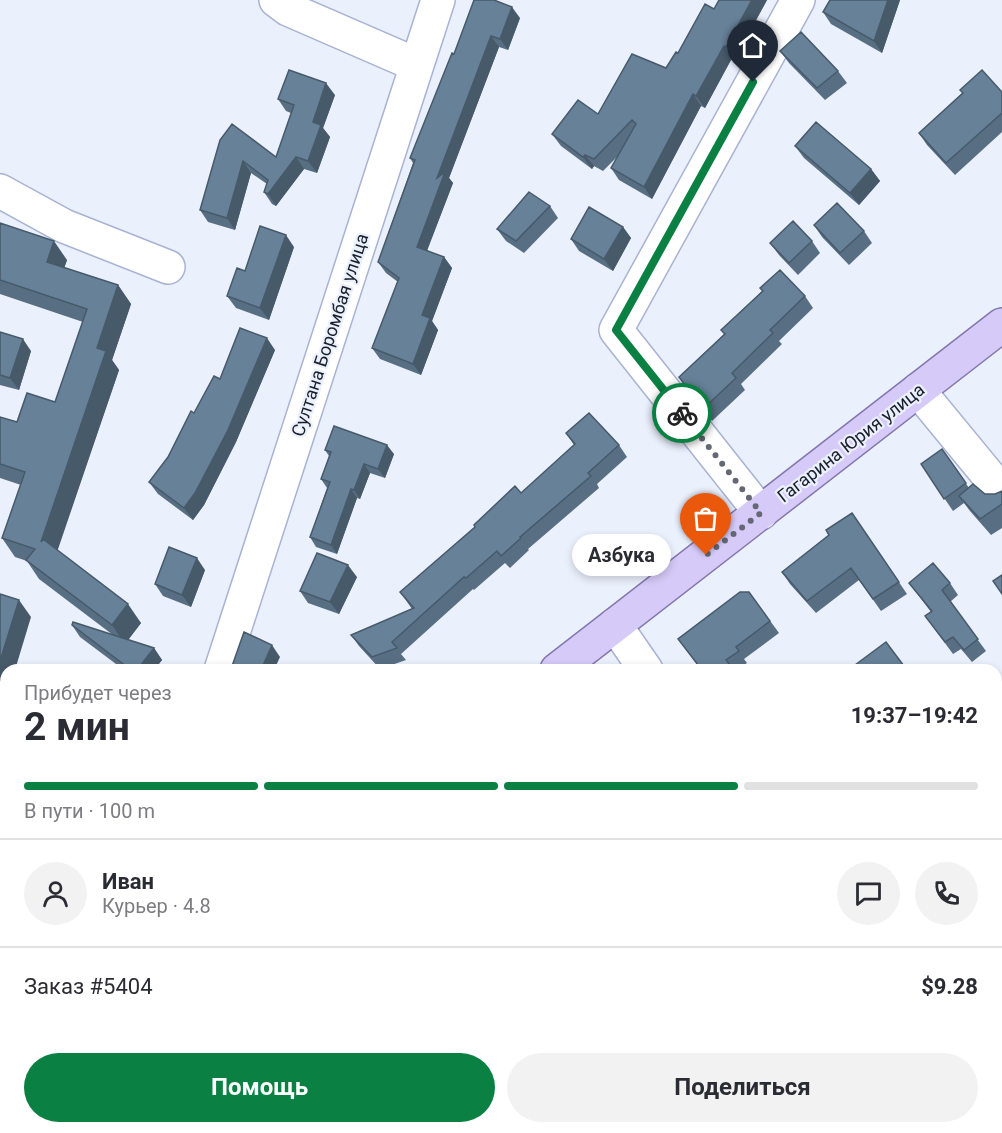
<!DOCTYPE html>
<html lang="ru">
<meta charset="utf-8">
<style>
:root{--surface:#fff;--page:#f2f2f3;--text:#2b2b33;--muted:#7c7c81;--line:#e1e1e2;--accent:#0b8043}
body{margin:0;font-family:Roboto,sans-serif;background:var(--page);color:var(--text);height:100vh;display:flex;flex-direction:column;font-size:22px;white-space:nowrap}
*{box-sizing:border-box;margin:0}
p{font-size:20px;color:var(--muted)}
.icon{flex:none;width:33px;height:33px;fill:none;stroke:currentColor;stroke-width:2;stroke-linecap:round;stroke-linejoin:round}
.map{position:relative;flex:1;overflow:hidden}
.side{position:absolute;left:0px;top:664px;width:1002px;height:470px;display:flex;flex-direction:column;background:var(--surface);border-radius:18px 18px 0 0;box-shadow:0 3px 9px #0003}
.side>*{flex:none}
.pin{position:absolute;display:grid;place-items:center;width:51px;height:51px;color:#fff;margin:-62px -26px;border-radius:50% 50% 50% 0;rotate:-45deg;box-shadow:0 0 6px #0007}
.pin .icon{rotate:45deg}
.courier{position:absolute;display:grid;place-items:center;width:60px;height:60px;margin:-30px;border:4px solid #0b8043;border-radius:50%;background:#fff;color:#222;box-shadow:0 2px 8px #0007}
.bubble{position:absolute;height:42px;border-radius:21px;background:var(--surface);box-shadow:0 3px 9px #0003;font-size:20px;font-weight:700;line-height:42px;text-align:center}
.summary em{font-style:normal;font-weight:700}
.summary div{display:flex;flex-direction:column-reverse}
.summary{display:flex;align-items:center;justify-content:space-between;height:102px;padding:0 24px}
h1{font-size:39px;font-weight:700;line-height:45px}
.bar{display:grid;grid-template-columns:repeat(4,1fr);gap:9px 6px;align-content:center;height:72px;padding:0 24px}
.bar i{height:8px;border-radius:4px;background:var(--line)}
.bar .selected{background:var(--accent)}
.bar p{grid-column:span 4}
.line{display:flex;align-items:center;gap:15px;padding:0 24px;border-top:2px solid var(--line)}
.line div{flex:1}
.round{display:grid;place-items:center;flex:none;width:63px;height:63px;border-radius:32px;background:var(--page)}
.primary-button{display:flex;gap:12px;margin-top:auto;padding:12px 24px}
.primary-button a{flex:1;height:69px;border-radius:36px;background:var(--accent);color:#fff;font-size:24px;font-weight:700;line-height:69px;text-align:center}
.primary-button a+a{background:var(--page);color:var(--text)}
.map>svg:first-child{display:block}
</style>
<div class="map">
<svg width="1002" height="1133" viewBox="0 0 1002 1133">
<rect width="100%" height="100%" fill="#ebf0fd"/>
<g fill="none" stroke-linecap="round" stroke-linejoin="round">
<defs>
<path id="minor" d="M 276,0 L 288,9 L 417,65
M 0,191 L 64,226 L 168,267
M 918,390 L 1002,492
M 761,513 L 616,330 L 798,0
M 615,625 L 646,670
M 221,670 L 438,0
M 0,754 L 6,763
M 0,835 L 6,831
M 996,873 L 1002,871
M 484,1128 L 486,1133
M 837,1128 L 838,1133"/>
<path id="major" d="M 557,670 L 1002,325
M 0,1125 L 6,1119
M 59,1128 L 60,1133"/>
</defs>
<use href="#minor" stroke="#a8b3d3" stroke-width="36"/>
<use href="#major" stroke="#8277ae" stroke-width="36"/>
<use href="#minor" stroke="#fff" stroke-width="33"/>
<use href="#major" stroke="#d5caf8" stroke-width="33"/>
</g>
<path fill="#586f83" d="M 767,0 L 735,59 L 732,58 L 705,108 L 701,106 L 652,199 L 619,180 L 611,168 L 619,155 L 603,171 L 594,166 L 592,169 L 561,146 L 552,134 L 598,114 L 666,68 L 714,9 Z
M 900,0 L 882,53 L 831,24 L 823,12 Z
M 520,18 L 508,50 L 499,47 L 449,178 L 453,183 L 427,251 L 444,257 L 452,268 L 432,321 L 438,330 L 421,375 L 380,359 L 372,348 L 398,282 L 386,273 L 378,262 L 413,163 L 410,158 L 454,54 Z
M 780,51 L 838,71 L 847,83 L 825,100 L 789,63 Z
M 1002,92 L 1002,132 L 955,175 L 927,145 L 919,133 L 962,93 Z
M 335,95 L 323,128 L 330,137 L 317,173 L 304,169 L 276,206 L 272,204 L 264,192 L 267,184 L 251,173 L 235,230 L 208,222 L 200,210 L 220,140 L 276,157 L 291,113 L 286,111 L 278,99 Z
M 795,146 L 871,169 L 880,181 L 859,205 L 804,158 Z
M 550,206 L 558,218 L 524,253 L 506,241 L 497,229 Z
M 0,223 L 67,260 L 64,268 L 118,285 L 131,304 L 112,360 L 119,370 L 57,550 L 141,623 L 128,640 L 154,648 L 162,660 L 154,670 L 124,670 L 80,637 L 72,625 L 113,635 L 39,579 L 27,561 L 15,557 L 2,538 L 21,485 L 0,478 L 0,417 L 17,422 L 55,402 L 83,322 L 0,294 Z
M 814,225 L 864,231 L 872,243 L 849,265 L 822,237 Z
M 623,227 L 631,238 L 613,271 L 579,251 L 571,239 Z
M 812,241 L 820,253 L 798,275 L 779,255 L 770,243 Z
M 294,247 L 269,320 L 236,308 L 227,296 Z
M 760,288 L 805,296 L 813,308 L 779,341 L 782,344 L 741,384 L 745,390 L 712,421 L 679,377 L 724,334 L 721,330 L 762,291 Z
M 0,332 L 31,351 L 19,390 L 0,385 Z
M 275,350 L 236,442 L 204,505 L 193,520 L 158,494 L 149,482 L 168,457 L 194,413 L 220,379 Z
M 566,433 L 619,445 L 627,457 L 597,484 L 599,488 L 528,549 L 529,550 L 510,568 L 505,563 L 474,590 L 473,589 L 401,654 L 406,660 L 380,669 L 359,646 L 351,635 L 412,609 L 400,592 L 521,493 L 574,445 Z
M 942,449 L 969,488 L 985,494 L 995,494 L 1002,491 L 1002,528 L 991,535 L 970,511 L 964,503 L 953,511 L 921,464 Z
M 325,450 L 394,454 L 385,478 L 370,473 L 360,499 L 357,498 L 337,554 L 316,547 L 310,537 L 327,488 L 321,479 L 329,456 Z
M 852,513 L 907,594 L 881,611 L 859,580 L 816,613 L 790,584 L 782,572 L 829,535 Z
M 205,570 L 191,607 L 163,596 L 155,584 Z
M 357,577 L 339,614 L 308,603 L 300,591 Z
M 909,583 L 950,583 L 958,595 L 950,602 L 986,651 L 972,662 L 961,649 L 953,654 L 925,616 L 931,612 Z
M 749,592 L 779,633 L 744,659 L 747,663 L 737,670 L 701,670 L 678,639 Z
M 0,783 L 6,790 L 6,813 L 0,814 Z"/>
<path fill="#475a6a" d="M 752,0 L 767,0 L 735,59 L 726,47 Z
M 888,0 L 900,0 L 882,53 L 874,41 Z
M 512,7 L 520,18 L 508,50 L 500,39 Z
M 491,36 L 499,47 L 449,178 L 453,183 L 424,258 L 417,247 L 437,178 Z
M 724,46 L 732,58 L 705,108 L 696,96 Z
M 326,83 L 335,95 L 323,128 L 330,137 L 317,173 L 308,161 L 313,122 Z
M 693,94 L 701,106 L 652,199 L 644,187 Z
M 585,155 L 594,166 L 592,169 L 583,157 Z
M 296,157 L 304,169 L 276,206 L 268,194 Z
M 243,161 L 251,173 L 235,230 L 227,218 Z
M 871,169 L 880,181 L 859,205 L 850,193 Z
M 623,227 L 631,238 L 613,271 L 604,259 Z
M 286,235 L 294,247 L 269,320 L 260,308 Z
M 54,241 L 67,260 L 60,280 L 47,262 Z
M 444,257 L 452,268 L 432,321 L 438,330 L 421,375 L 413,364 L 422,315 Z
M 118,285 L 131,304 L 112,360 L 119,370 L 54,561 L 41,542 L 97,348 Z
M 267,338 L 275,350 L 236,442 L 204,505 L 193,520 L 184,508 Z
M 23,339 L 31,351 L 19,390 L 10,378 Z
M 387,445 L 394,454 L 385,478 L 378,469 Z
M 364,464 L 370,473 L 360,499 L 354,490 Z
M 351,489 L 357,498 L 337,554 L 331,545 Z
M 197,558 L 205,570 L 191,607 L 182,595 Z
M 348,565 L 357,577 L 339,614 L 330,602 Z
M 19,600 L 31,617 L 15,670 L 6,670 L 6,699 L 0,719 L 0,661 Z
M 128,604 L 141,623 L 125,644 L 112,625 Z
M 272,645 L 280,657 L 274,670 L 261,670 Z
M 154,648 L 162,660 L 154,670 L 137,670 Z
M 996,801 L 999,813 L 996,808 Z
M 782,1128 L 786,1128 L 788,1133 L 784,1133 Z
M 920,1128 L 924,1128 L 926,1133 L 921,1133 Z"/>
<path fill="#668198" stroke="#475a6a" stroke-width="1.5" d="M 474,0 L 494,0 L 512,7 L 500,39 L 491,36 L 437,178 L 445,172 L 417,247 L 444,257 L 422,315 L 430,318 L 413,364 L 372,348 L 399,278 L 378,262 L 415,160 L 410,158 L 452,53 L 454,54 Z
M 719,0 L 752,0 L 726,47 L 724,46 L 696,96 L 693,94 L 644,187 L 611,168 L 636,124 L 632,120 L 594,159 L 585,155 L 583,157 L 552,134 L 578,100 L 598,114 L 632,54 L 666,68 L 676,52 L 678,53 L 705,4 L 714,9 Z
M 830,0 L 888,0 L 874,41 L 823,12 Z
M 801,32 L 838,71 L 817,88 L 780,51 Z
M 289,70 L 326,83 L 313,122 L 321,125 L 308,161 L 296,157 L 268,194 L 264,192 L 268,180 L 243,161 L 227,218 L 200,210 L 220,140 L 232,124 L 276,157 L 294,105 L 278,99 Z
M 982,70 L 1002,92 L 1002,113 L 946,163 L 919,133 L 963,93 L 960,90 Z
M 816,122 L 871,169 L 850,193 L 795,146 Z
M 529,192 L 550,206 L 516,241 L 497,229 Z
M 837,203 L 864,231 L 840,253 L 814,225 Z
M 589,207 L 623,227 L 604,259 L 571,239 Z
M 793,221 L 812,241 L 789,263 L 770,243 Z
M 0,223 L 54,241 L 47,262 L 118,285 L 97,348 L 106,351 L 41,542 L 43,539 L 128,604 L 112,625 L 26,560 L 35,549 L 2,538 L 25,472 L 0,464 L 0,417 L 17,422 L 27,393 L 55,402 L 87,309 L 0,280 Z
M 260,226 L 286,235 L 260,308 L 227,296 L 237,268 L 245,271 Z
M 780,270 L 805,296 L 770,330 L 773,333 L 732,373 L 736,378 L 703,409 L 679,377 L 725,334 L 721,330 L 763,291 L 760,288 Z
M 240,328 L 267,338 L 228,430 L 195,493 L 184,508 L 149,482 L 168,457 L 191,411 L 194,413 L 214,376 L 220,379 Z
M 0,332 L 23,339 L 10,378 L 0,375 Z
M 589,413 L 619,445 L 588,473 L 591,476 L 520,537 L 521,538 L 501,556 L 497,551 L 466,578 L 464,577 L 392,642 L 397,648 L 372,657 L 351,635 L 414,608 L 400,592 L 475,527 L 474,525 L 515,486 L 521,493 L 575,444 L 566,433 Z
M 334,426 L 387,445 L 378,469 L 364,464 L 354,490 L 351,489 L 331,545 L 310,537 L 330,482 L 321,479 L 331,452 L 325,450 Z
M 942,449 L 966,483 L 944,499 L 921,464 Z
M 973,484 L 985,494 L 995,494 L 1002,491 L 1002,504 L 980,519 L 959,496 Z
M 852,513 L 899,582 L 873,599 L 851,568 L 807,601 L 782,572 L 829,535 L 826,530 Z
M 169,547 L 197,558 L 182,595 L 155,584 Z
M 317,553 L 348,565 L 330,602 L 300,591 Z
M 933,563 L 950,583 L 942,590 L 978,639 L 964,650 L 953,637 L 945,642 L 925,616 L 932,611 L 909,583 Z
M 1002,575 L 1002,594 L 993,581 Z
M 740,592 L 749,592 L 770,621 L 736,647 L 739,651 L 726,660 L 734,670 L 702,670 L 678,639 Z
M 0,594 L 19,600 L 0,661 Z
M 73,622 L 154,648 L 137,670 L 131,670 L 72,625 Z
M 244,632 L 272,645 L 261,670 L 235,670 L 231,669 Z
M 886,642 L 907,670 L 860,670 L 855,665 Z
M 0,783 L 6,790 L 6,796 L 0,800 Z
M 6,835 L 6,884 L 0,878 L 0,839 Z
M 140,1128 L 153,1128 L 156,1133 L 132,1133 Z
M 242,1128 L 276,1128 L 278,1133 L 233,1133 Z
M 743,1128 L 782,1128 L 783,1131 L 777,1133 L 745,1133 Z
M 890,1128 L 920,1128 L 921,1133 L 892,1133 Z"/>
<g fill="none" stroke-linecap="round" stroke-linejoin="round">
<path stroke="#646874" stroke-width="6" stroke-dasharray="0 10.8" d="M 682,413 L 761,513 L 706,555"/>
<path stroke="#0b8043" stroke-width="8" d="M 682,413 L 616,330 L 753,82"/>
</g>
<g text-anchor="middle" stroke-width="4.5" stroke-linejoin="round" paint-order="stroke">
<g font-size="18" fill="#1b1f2b" stroke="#ebf0fd">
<text transform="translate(330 335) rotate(-72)" y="6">Султана Боромбая улица</text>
<text transform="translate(851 443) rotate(-38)" y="6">Гагарина Юрия улица</text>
</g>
</g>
</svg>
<div class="pin" style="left:706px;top:555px;background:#ea580c"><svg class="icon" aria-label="bag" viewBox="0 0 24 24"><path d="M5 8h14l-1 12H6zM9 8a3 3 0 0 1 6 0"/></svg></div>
<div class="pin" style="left:753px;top:82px;background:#1f2937"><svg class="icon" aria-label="home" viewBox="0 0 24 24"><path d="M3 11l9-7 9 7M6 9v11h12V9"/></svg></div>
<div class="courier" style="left:682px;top:413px"><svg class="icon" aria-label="bike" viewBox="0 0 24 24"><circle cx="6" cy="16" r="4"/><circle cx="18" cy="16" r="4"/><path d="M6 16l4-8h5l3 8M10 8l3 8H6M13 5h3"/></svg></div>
<div class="bubble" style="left:572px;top:534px;width:99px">Азбука</div>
<section class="side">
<div class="summary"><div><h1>2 мин</h1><p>Прибудет через</p></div><em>19:37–19:42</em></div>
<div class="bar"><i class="selected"></i><i class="selected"></i><i class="selected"></i><i></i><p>В пути · 100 m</p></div>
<div class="line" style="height:108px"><a class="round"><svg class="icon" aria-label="person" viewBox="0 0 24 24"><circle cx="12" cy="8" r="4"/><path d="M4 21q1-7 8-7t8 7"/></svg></a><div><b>Иван</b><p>Курьер · 4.8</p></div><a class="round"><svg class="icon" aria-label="chat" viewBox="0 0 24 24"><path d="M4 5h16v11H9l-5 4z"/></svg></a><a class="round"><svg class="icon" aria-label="phone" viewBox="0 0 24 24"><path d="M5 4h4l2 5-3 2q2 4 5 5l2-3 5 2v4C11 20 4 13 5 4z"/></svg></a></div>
<div class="line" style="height:78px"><div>Заказ #5404</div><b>$9.28</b></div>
<div class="primary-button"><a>Помощь</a><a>Поделиться</a></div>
</section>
</div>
